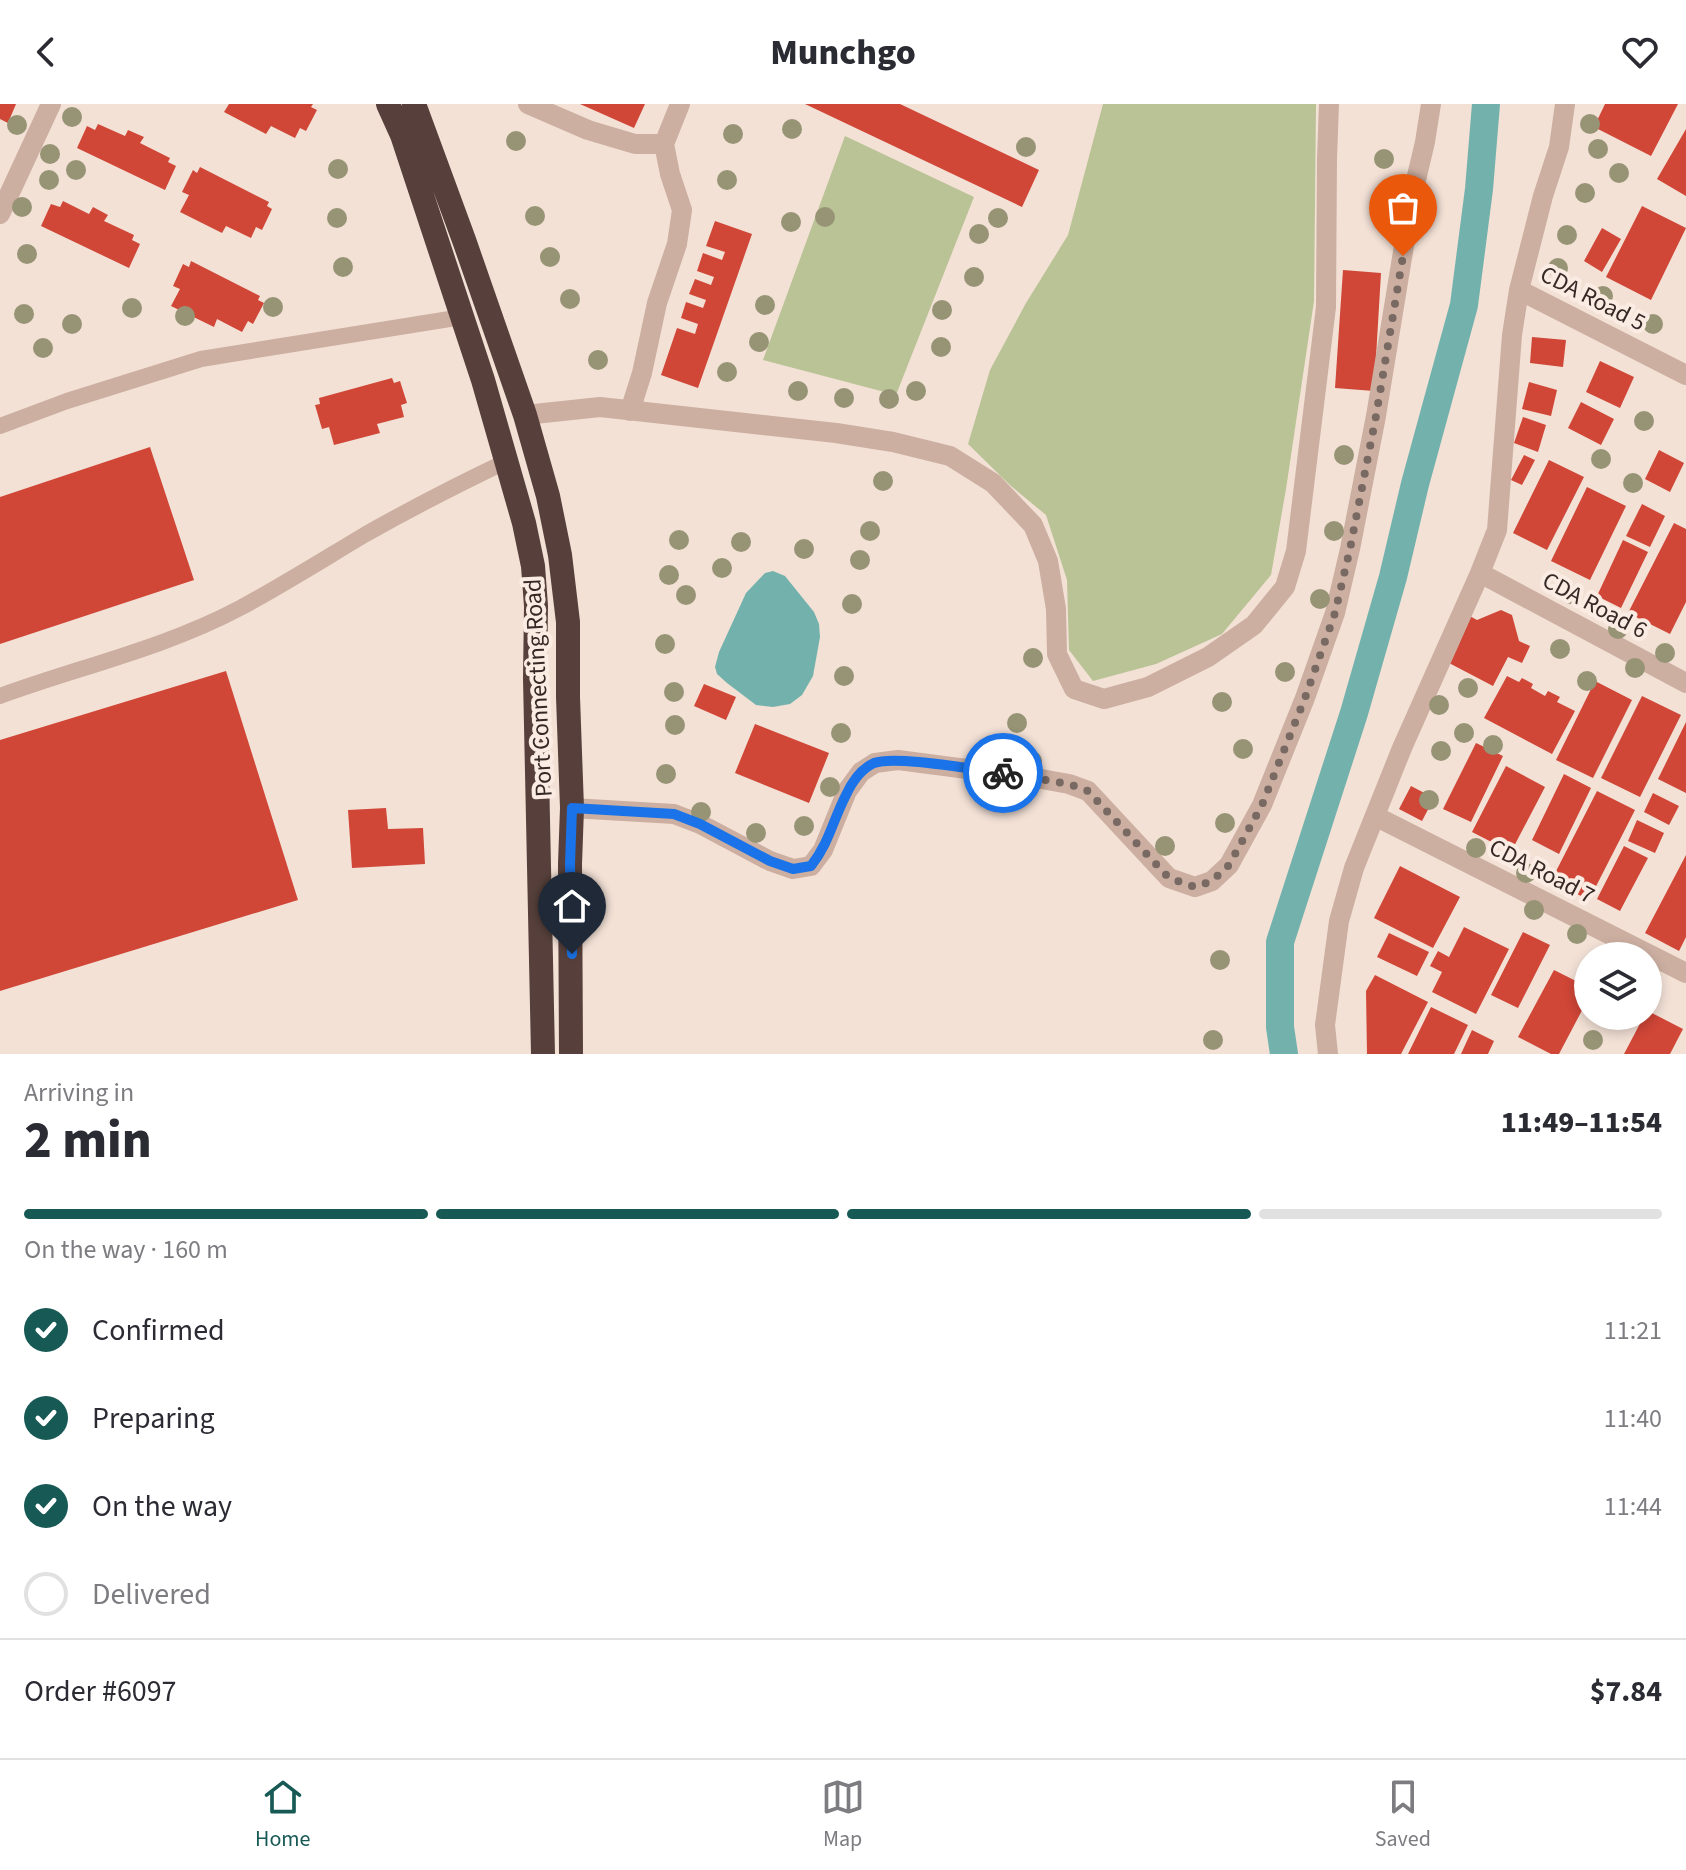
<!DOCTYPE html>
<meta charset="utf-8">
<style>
:root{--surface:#fff;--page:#f7f7f7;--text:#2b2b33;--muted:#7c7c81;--line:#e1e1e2;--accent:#175a55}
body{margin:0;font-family:"Source Sans 3",sans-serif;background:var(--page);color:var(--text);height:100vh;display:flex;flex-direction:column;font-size:30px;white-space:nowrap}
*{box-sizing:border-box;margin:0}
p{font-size:26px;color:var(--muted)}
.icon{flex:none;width:44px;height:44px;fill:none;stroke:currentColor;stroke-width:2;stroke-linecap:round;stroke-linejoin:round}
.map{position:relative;height:950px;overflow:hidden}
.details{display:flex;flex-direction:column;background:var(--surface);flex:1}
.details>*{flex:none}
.controls{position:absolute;left:1574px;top:838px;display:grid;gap:16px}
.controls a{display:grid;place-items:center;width:88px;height:88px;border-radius:50%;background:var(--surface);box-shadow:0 4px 12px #0003;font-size:40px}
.pin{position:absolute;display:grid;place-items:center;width:68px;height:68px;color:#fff;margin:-82px -34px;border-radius:50% 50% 50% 0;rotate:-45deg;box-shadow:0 0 8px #0007}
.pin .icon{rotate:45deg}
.courier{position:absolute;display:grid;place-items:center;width:80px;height:80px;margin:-40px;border:6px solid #1a73e8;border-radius:50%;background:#fff;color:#222;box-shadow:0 2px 10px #0007}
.head em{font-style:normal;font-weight:800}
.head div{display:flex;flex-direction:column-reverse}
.head{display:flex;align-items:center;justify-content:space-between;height:136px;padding:0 24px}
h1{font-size:52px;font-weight:800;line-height:60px}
.bar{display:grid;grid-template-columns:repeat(4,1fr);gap:12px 8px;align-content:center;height:96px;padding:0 24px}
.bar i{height:10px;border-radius:6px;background:var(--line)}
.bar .selected{background:var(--accent)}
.bar p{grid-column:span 4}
.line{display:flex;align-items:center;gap:20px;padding:0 24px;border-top:2px solid var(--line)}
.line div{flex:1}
ol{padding:0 24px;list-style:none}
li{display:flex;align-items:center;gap:24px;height:88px}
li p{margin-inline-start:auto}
li .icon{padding:8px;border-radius:50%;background:var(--accent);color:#fff;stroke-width:4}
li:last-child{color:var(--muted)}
li i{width:44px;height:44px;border:4px solid var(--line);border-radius:50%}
header{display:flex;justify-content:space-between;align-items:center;height:104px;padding:0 24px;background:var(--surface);font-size:36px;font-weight:800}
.tabs{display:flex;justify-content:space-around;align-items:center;height:112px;border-top:2px solid var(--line);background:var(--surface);font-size:22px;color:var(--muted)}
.tabs a{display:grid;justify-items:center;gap:4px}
.tabs .selected{color:var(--accent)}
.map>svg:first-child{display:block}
</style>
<header><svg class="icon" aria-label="back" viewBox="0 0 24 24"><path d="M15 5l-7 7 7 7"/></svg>Munchgo<svg class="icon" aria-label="heart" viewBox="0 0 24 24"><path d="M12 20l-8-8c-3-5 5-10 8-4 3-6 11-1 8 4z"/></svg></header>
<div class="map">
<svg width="1686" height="950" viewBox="0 0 1686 950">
<rect width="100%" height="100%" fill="#f3e1d6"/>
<path fill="#bac395" d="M 1103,0 L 1316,0 L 1314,197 L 1286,385 L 1271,471 L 1222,530 L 1156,560 L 1093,577 L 1069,546 L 1067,476 L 1046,411 L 1011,382 L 968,340 L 990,266 L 1026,199 L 1068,131 Z
M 845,32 L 974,93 L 896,291 L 763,256 Z"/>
<path fill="#73b2ac" d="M 773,467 L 785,472 L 814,508 L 819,520 L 820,533 L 813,572 L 802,591 L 790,600 L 773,603 L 756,601 L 727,579 L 717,570 L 715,563 L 719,548 L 746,489 L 765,469 Z"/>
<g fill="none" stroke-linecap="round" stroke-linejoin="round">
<path stroke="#73b2ac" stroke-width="28" d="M 1284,950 L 1280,923 L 1280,838 L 1354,609 L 1393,473 L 1415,380 L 1464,201 L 1479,85 L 1486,0"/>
</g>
<path fill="#d04637" d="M 0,0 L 16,0 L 8,19 L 0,15 Z
M 229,0 L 313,0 L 311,3 L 317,6 L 306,27 L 300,24 L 295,34 L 271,22 L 266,30 L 224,8 Z
M 580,0 L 645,0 L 634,24 Z
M 805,0 L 900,0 L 1039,66 L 1022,103 Z
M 1605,0 L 1678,0 L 1651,52 L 1594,23 Z
M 98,20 L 125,32 L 128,26 L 144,33 L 140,39 L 170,54 L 168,58 L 176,62 L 165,86 L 77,44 L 87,22 L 95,26 Z
M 1686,25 L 1686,92 L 1657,75 Z
M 200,63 L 269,98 L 267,102 L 272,105 L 262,126 L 256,123 L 251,134 L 226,122 L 222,129 L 180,108 L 189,91 L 182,88 L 193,66 L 197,69 Z
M 63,97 L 89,110 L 93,103 L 108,111 L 104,117 L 134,131 L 132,136 L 140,140 L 129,164 L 41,122 L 51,100 L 60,103 Z
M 1642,102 L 1686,124 L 1651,196 L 1606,173 Z
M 715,117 L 752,130 L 698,284 L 661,271 L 677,224 L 695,230 L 698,220 L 681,214 L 686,198 L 703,204 L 706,196 L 689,190 L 695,175 L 711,181 L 714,173 L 697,167 L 703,149 L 722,156 L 725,148 L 706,142 Z
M 1602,124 L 1621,135 L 1602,168 L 1584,157 Z
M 191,157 L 260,192 L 258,196 L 264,199 L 253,220 L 248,217 L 242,228 L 217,215 L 214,223 L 171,202 L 180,185 L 173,182 L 183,160 L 189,163 Z
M 1343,166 L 1381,169 L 1374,287 L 1335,284 Z
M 1532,233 L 1566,236 L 1563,263 L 1530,259 Z
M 1600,257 L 1634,273 L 1620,304 L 1586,288 Z
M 392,274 L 394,279 L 400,277 L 407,299 L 401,301 L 404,313 L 377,320 L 380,329 L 334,341 L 329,323 L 322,325 L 315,301 L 320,300 L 319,294 Z
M 1529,278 L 1557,286 L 1551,312 L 1522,305 Z
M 1581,298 L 1614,315 L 1601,341 L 1568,324 Z
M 1523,313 L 1546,321 L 1538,348 L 1514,339 Z
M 150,343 L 194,476 L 0,540 L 0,393 Z
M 1659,346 L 1684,359 L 1670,388 L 1645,375 Z
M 1524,351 L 1535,356 L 1522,381 L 1511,376 Z
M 1549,356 L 1584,373 L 1547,446 L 1513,429 Z
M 1587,383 L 1626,402 L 1590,476 L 1551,457 Z
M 1642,400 L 1665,412 L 1650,443 L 1626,432 Z
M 1674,419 L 1686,425 L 1686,498 L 1670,530 L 1628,509 Z
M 1623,436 L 1648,448 L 1621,504 L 1597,492 Z
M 1501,506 L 1512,511 L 1519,537 L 1530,542 L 1522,559 L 1508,553 L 1493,582 L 1449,559 L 1466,510 L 1477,516 Z
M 226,567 L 298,796 L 0,887 L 0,636 Z
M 1507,572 L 1519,578 L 1522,574 L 1533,580 L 1531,584 L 1545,592 L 1548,587 L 1560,593 L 1557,598 L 1575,607 L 1552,650 L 1484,614 Z
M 1595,577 L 1632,596 L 1593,674 L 1556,656 Z
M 704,580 L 736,593 L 726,616 L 694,602 Z
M 1642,592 L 1681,611 L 1640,693 L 1601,674 Z
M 1686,618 L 1686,689 L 1658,675 Z
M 755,620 L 829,649 L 809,699 L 735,669 Z
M 1476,639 L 1503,652 L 1471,718 L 1443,705 Z
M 1506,662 L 1545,683 L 1511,748 L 1472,728 Z
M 1564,670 L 1591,684 L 1559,750 L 1532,736 Z
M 1411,682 L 1434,694 L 1422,717 L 1399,705 Z
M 1597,687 L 1635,706 L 1589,796 L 1551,777 Z
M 1653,689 L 1679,702 L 1669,721 L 1644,708 Z
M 386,704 L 388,725 L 423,724 L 425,760 L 352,764 L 348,706 Z
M 1637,716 L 1664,729 L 1655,749 L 1628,737 Z
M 1624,742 L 1648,754 L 1620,807 L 1597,795 Z
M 1686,751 L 1686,833 L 1679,847 L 1645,829 Z
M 1400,762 L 1460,793 L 1433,844 L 1374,814 Z
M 1464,823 L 1509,845 L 1476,910 L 1432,888 L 1442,868 L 1430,862 L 1438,847 L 1449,853 Z
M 1523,828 L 1550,841 L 1518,904 L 1491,891 Z
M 1389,829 L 1429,848 L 1417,872 L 1377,853 Z
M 1554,866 L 1588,883 L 1588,895 L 1559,950 L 1551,950 L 1518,933 Z
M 1375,871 L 1428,898 L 1401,950 L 1367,950 L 1366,887 Z
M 1431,903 L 1468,921 L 1454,950 L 1408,950 Z
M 1648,907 L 1683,925 L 1670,950 L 1624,950 L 1644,912 L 1648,912 Z
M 1472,926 L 1494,937 L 1488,950 L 1461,950 Z"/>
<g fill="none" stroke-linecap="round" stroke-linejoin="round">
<path stroke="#ccafa1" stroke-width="16" d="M 0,322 L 67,297 L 201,255 L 462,213
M 0,592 C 79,563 165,544 240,504 C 283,481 324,455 366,430 C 412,404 459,380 507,357"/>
<path stroke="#ccafa1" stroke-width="20" d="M 528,0 L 588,26 L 635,40 L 664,40
M 0,110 L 51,0
M 1519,186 L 1686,271
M 630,307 L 642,269 L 657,199 L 677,140 L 682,106 L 670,70 L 664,40 L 680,0
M 525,311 L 600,303 L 836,329 L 893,338 L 950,352 L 993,379 L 1033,421 L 1048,457 L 1056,505 L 1057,550 L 1074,585 L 1104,595 L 1148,583 L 1208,553 L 1254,521 L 1285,483 L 1296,447 L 1326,203 L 1327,55 L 1329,0
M 1480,469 L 1686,579
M 572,704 L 674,710 L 700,720 L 770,757 L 793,765 L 811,762 L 823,746 L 847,687 L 861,668 L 875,659 L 898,656 L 1036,674 L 1069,680 L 1088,687 L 1169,774 L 1195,783 L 1212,777 L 1229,761 L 1262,701 L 1305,594 L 1335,509 L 1350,445 L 1376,312 L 1412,93 L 1425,38 L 1431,0
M 1375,712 L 1686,869
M 1328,950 L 1325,921 L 1339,817 L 1354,764 L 1402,644 L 1480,469 L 1497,426 L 1512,231 L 1519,186 L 1543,92 L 1559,43 L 1565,0"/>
<path stroke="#57403b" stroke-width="24" d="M 388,0 L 402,31 L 483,276 L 524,419 L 533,462 L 536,502 L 535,574 L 543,950
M 414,0 L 464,136 L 525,311 L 548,392 L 560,451 L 568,518 L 568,593 L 572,704 L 570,760 L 571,950"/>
</g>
<g fill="#979476">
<circle cx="72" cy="13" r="10"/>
<circle cx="1590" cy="20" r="10"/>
<circle cx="17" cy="21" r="10"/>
<circle cx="792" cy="25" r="10"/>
<circle cx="733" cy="30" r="10"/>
<circle cx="516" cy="37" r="10"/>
<circle cx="1026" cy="43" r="10"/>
<circle cx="1598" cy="45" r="10"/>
<circle cx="50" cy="50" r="10"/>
<circle cx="1384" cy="55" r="10"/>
<circle cx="338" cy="65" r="10"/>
<circle cx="76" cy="66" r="10"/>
<circle cx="1619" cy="69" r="10"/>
<circle cx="49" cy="76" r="10"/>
<circle cx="727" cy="76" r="10"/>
<circle cx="1585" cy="89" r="10"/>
<circle cx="22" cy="103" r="10"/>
<circle cx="535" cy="112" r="10"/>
<circle cx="825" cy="113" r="10"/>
<circle cx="337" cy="114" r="10"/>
<circle cx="998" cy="114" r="10"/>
<circle cx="791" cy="118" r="10"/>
<circle cx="979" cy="130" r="10"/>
<circle cx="1567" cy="131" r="10"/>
<circle cx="27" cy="150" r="10"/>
<circle cx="550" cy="153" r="10"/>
<circle cx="343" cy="163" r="10"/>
<circle cx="1558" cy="164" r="10"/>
<circle cx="974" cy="173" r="10"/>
<circle cx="1603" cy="192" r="10"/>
<circle cx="570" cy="195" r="10"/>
<circle cx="765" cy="201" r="10"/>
<circle cx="273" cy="203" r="10"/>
<circle cx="132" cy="204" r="10"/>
<circle cx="942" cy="206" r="10"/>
<circle cx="24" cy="210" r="10"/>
<circle cx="185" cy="212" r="10"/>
<circle cx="72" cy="220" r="10"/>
<circle cx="1653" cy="220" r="10"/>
<circle cx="759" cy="238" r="10"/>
<circle cx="941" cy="243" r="10"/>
<circle cx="43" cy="244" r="10"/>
<circle cx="598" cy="256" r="10"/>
<circle cx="727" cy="268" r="10"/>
<circle cx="798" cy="287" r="10"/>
<circle cx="916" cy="287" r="10"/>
<circle cx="844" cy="294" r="10"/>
<circle cx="889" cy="295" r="10"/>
<circle cx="1644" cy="317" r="10"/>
<circle cx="1344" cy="351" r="10"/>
<circle cx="1601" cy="355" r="10"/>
<circle cx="883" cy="377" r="10"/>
<circle cx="1633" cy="379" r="10"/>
<circle cx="870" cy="427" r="10"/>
<circle cx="1334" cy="427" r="10"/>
<circle cx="679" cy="436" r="10"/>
<circle cx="741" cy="438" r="10"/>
<circle cx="804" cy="445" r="10"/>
<circle cx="860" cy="456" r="10"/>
<circle cx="722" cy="464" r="10"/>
<circle cx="669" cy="471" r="10"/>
<circle cx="1570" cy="490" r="10"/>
<circle cx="686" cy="491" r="10"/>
<circle cx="1320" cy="495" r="10"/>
<circle cx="852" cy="500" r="10"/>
<circle cx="1618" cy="525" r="10"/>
<circle cx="665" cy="540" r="10"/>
<circle cx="1560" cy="545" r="10"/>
<circle cx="1665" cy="549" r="10"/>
<circle cx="1033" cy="554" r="10"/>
<circle cx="1635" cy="564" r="10"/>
<circle cx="1285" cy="568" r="10"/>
<circle cx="844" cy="572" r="10"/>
<circle cx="1587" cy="577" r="10"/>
<circle cx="1468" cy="584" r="10"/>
<circle cx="674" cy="588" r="10"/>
<circle cx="1222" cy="598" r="10"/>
<circle cx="1439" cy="601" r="10"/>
<circle cx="1017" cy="619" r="10"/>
<circle cx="675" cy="621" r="10"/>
<circle cx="841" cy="629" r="10"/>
<circle cx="1464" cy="629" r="10"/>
<circle cx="1493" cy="641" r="10"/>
<circle cx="1243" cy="645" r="10"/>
<circle cx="1441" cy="647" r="10"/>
<circle cx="1032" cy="657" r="10"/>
<circle cx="666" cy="670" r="10"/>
<circle cx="830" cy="683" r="10"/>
<circle cx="1429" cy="696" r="10"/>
<circle cx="701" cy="708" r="10"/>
<circle cx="1225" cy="719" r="10"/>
<circle cx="804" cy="722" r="10"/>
<circle cx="756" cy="729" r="10"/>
<circle cx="1165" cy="742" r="10"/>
<circle cx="1476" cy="744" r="10"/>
<circle cx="1526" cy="769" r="10"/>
<circle cx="1534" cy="806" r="10"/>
<circle cx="1577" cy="830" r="10"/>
<circle cx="1220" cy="856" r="10"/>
<circle cx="1213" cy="936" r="10"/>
<circle cx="1593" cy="936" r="10"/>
</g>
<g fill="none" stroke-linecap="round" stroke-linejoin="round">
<path stroke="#786963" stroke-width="8" stroke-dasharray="0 14.4" d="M 1003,669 L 1069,680 L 1088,687 L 1169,774 L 1195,783 L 1212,777 L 1229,761 L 1262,701 L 1305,594 L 1335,509 L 1350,445 L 1376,312 L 1403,152"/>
<path stroke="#1a73e8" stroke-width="10" d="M 572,850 L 570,760 L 572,704 L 674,710 L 700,720 L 770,757 L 793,765 L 811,762 C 829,739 833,716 846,691 C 852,678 861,665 874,659 C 895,651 976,666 1003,669"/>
</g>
<g text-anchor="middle" stroke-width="8" stroke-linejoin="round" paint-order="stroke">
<g font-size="24" fill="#352825" stroke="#faece3">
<text transform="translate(1593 194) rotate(27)" y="8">CDA Road 5</text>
<text transform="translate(1595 501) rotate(28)" y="8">CDA Road 6</text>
<text transform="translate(538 584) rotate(-93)" y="8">Port Connecting Road</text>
<text transform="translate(1542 767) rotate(27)" y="8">CDA Road 7</text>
</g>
</g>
</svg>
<div class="controls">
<a><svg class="icon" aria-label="layers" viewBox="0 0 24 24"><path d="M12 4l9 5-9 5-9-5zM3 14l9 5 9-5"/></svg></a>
</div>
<div class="pin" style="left:1403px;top:152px;background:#ea580c"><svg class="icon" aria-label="bag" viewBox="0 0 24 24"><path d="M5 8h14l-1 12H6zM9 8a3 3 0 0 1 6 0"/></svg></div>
<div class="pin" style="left:572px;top:850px;background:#1f2937"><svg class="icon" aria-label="home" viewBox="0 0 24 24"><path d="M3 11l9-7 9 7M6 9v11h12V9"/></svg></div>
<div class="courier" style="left:1003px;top:669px"><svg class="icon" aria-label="bike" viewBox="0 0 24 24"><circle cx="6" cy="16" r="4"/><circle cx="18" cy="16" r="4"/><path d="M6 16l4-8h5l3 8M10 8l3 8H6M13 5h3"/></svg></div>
</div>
<section class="details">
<div class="head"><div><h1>2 min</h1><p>Arriving in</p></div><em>11:49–11:54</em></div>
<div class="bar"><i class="selected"></i><i class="selected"></i><i class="selected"></i><i></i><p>On the way · 160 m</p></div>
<ol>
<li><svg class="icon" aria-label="check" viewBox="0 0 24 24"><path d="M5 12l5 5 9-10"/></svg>Confirmed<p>11:21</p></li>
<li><svg class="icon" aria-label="check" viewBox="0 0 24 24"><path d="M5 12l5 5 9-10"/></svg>Preparing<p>11:40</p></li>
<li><svg class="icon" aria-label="check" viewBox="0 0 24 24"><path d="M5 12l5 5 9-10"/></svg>On the way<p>11:44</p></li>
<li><i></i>Delivered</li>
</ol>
<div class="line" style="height:104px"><div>Order #6097</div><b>$7.84</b></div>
</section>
<nav class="tabs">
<a class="selected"><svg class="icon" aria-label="home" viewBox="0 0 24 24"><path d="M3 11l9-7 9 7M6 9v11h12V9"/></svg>Home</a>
<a><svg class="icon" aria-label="map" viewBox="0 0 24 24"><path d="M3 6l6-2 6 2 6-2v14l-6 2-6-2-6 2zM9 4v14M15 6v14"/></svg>Map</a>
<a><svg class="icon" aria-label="saved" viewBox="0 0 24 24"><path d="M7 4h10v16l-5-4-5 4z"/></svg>Saved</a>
</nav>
